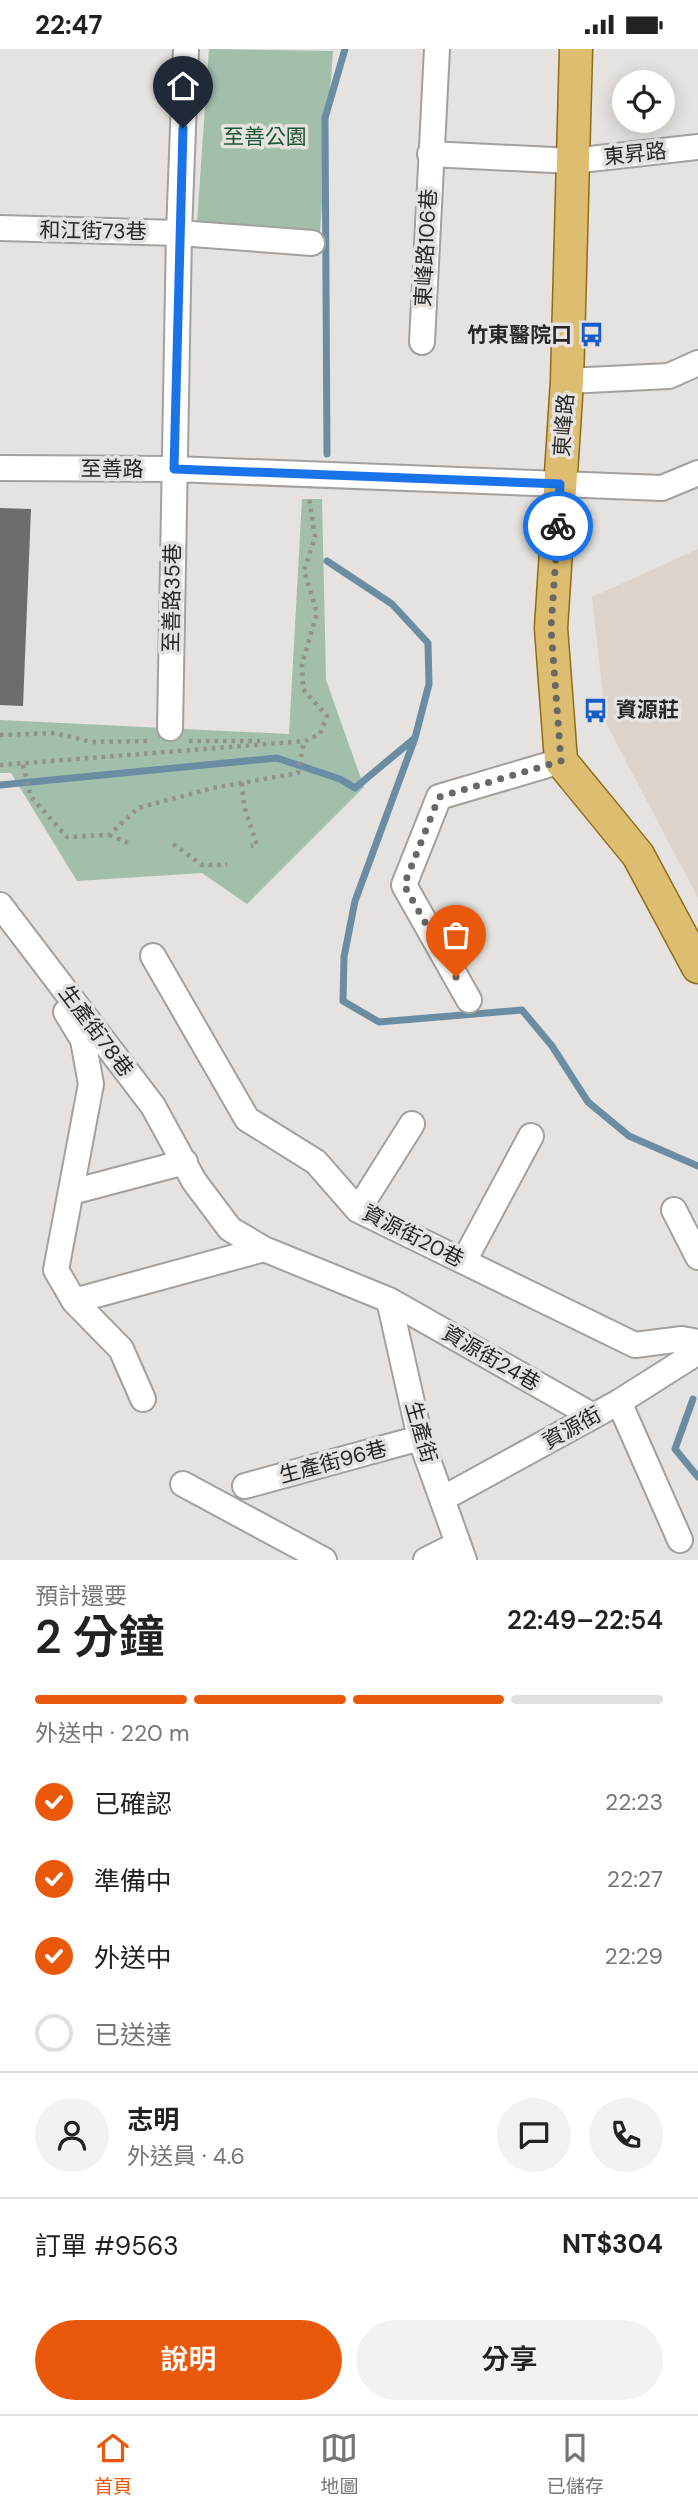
<!DOCTYPE html>
<html lang="zh-TW">
<meta charset="utf-8">
<style>
:root{--surface:#fff;--page:#f2f2f2;--text:#222;--muted:#767676;--line:#e0e0e0;--accent:#ea580c}
body{margin:0;font-family:"DM Sans","Noto Sans TC",sans-serif;background:var(--page);color:var(--text);height:100vh;display:flex;flex-direction:column;font-size:26px;white-space:nowrap}
*{box-sizing:border-box;margin:0}
p{font-size:23px;color:var(--muted)}
.icon{flex:none;width:38px;height:38px;fill:none;stroke:currentColor;stroke-width:2;stroke-linecap:round;stroke-linejoin:round}
.map{position:relative;height:1511px;overflow:hidden}
.drawer{display:flex;flex-direction:column;background:var(--surface);flex:1}
.drawer>*{flex:none}
.controls{position:absolute;left:612px;top:21px;display:grid;gap:14px}
.controls a{display:grid;place-items:center;width:63px;height:63px;border-radius:50%;background:var(--surface);box-shadow:0 4px 18px #0003;font-size:35px}
.pin{position:absolute;display:grid;place-items:center;width:60px;height:60px;color:#fff;margin:-72px -30px;border-radius:50% 50% 50% 0;rotate:-45deg;box-shadow:0 0 7px #0007}
.pin .icon{rotate:45deg}
.courier{position:absolute;display:grid;place-items:center;width:70px;height:70px;margin:-35px;border:5px solid #1a73e8;border-radius:50%;background:#fff;color:#222;box-shadow:0 2px 9px #0007}
.head em{font-style:normal;font-weight:600}
.head div{display:flex;flex-direction:column-reverse}
.head{display:flex;align-items:center;justify-content:space-between;height:119px;padding:0 35px}
h1{font-size:46px;font-weight:600;line-height:52px}
.bar{display:grid;grid-template-columns:repeat(4,1fr);gap:10px 7px;align-content:center;height:84px;padding:0 35px}
.bar i{height:9px;border-radius:5px;background:var(--line)}
.bar .current{background:var(--accent)}
.bar p{grid-column:span 4}
.line{display:flex;align-items:center;gap:18px;padding:0 35px;border-top:2px solid var(--line)}
.line div{flex:1}
.round{display:grid;place-items:center;flex:none;width:74px;height:74px;border-radius:37px;background:var(--page)}
ol{padding:0 35px;list-style:none}
li{display:flex;align-items:center;gap:21px;height:77px}
li p{margin-inline-start:auto}
li .icon{padding:7px;border-radius:50%;background:var(--accent);color:#fff;stroke-width:4}
li:last-child{color:var(--muted)}
li i{width:38px;height:38px;border:4px solid var(--line);border-radius:50%}
.cta{display:flex;gap:14px;margin-top:auto;padding:14px 35px}
.cta a{flex:1;height:80px;border-radius:42px;background:var(--accent);color:#fff;font-size:28px;font-weight:600;line-height:80px;text-align:center}
.cta a+a{background:var(--page);color:var(--text)}
.status{display:flex;justify-content:space-between;align-items:center;height:49px;padding:0 35px;background:var(--surface);direction:ltr}
.status svg{height:19px;fill:currentColor}
.menu{display:flex;justify-content:space-around;align-items:center;height:98px;border-top:2px solid var(--line);background:var(--surface);font-size:19px;color:var(--muted)}
.menu a{display:grid;justify-items:center;gap:4px}
.menu .current{color:var(--accent)}
.map>svg:first-child{display:block}
</style>
<div class="status"><b>22:47</b><svg viewBox="0 0 49 12"><path d="M0 12V9h3v3zM5 12V6h3v6zM10 12V3h3v9zM15 12V0h3v12zM26 1h20v11H26zM47 4h2v5h-2z"/></svg></div>
<div class="map">
<svg width="698" height="1511" viewBox="0 0 698 1511">
<rect width="100%" height="100%" fill="#e5e2df"/>
<path fill="#dcd3cc" d="M 698,500 L 698,849 L 606,674 L 592,548 Z"/>
<path fill="#a1bfab" d="M 209,0 L 333,2 L 320,183 L 197,174 Z
M 302,450 L 322,450 L 326,631 L 364,738 L 247,855 L 202,824 L 77,832 L 11,724 L 0,724 L 0,671 L 289,685 Z"/>
<g fill="none" stroke-linecap="round" stroke-linejoin="round">
<path stroke="#6b8da4" stroke-width="7" d="M 327,405 L 325,69 L 345,0
M 327,512 L 392,555 L 428,594 L 429,635 L 415,689 L 355,852 L 344,908 L 343,952 L 379,973 L 522,961 L 552,997 L 588,1053 L 629,1087 L 698,1117
M 0,736 L 277,709 L 340,730 L 355,739 L 415,689
M 693,1350 L 675,1400 L 698,1428"/>
</g>
<path fill="#6f6d6a" d="M 0,459 L 31,460 L 23,657 L 0,656 Z"/>
<g fill="none" stroke-linecap="round" stroke-linejoin="round">
<defs>
<path id="minor" d="M 430,105 L 572,112 L 698,98
M 0,179 L 179,184 L 312,194
M 422,293 L 437,0
M 567,332 L 669,327 L 698,314
M 0,419 L 174,420 L 662,439 L 698,424
M 170,679 L 179,184 L 186,0
M 0,856 L 153,1057 L 194,1132 L 230,1180 L 264,1200 L 389,1251 L 593,1367
M 153,907 L 247,1070 L 316,1113 L 358,1161 L 635,1296 L 682,1290 L 698,1293
M 469,951 L 404,836 L 439,748 L 561,712
M 66,963 L 83,991 L 91,1035 L 56,1221 L 74,1252 L 264,1200
M 72,1143 L 185,1113
M 358,1161 L 412,1075
M 674,1161 L 698,1208
M 464,1212 L 531,1087
M 389,1251 L 420,1389 L 464,1511
M 74,1252 L 121,1300 L 143,1350
M 619,1353 L 680,1491
M 183,1435 L 324,1511
M 245,1437 L 420,1389
M 442,1450 L 619,1353 L 698,1303
M 426,1511 L 458,1495"/>
<path id="major" d="M 576,0 L 567,332 L 551,579 L 561,712 L 638,806 L 698,918"/>
</defs>
<use href="#minor" stroke="#a3a09e" stroke-width="28"/>
<use href="#major" stroke="#8f6c18" stroke-width="35"/>
<path stroke="#93918e" stroke-width="4.5" stroke-dasharray="3.5 5" stroke-linecap="butt" d="M 0,686 L 55,684 L 92,693 L 152,692
M 189,692 L 260,692
M 0,716 L 305,692 L 320,685 L 327,667 L 303,640 L 302,615 L 317,564 L 304,522 L 315,488 L 309,448
M 23,716 L 31,748 L 67,788 L 109,786 L 138,759 L 213,739 L 298,724 L 304,692
M 242,734 L 244,757 L 257,796 L 251,797
M 109,786 L 131,795
M 173,795 L 202,816 L 227,816"/>
<use href="#minor" stroke="#fff" stroke-width="24"/>
<use href="#major" stroke="#ddbd70" stroke-width="32"/>
</g>
<g fill="none" stroke-linecap="round" stroke-linejoin="round">
<path stroke="#6a6867" stroke-width="7" stroke-dasharray="0 12.6" d="M 456,928 L 404,836 L 439,748 L 561,712 L 551,579 L 558,477"/>
<path stroke="#1a73e8" stroke-width="9" d="M 183,79 L 174,420 L 560,435 L 558,477"/>
</g>
<defs>
<symbol id="bus-bare" viewBox="-9 -9 18 18"><path d="M-5-6H5V4H4V6H2V4H-2V6H-4V4H-5ZM-3.5-4V0h7V-4ZM-3.5 1.2v1.5H-2V1.2ZM2 1.2v1.5H3.5V1.2Z" fill="#175cc7" stroke="#e5e2df" stroke-width="2.5" paint-order="stroke"/></symbol>
</defs>
<g fill-rule="evenodd">
<use href="#bus-bare" x="574" y="268" width="35" height="35"/>
<use href="#bus-bare" x="578" y="644" width="35" height="35"/>
</g>
<g text-anchor="middle" stroke-width="7" stroke-linejoin="round" paint-order="stroke">
<g font-size="21" fill="#1b5635" stroke="#e5e2df">
<text x="265" y="95">至善公園</text>
</g>
<g font-size="21" fill="#282726" stroke="#e5e2df">
<text transform="translate(635 105) rotate(-6)" y="7">東昇路</text>
<text transform="translate(93 182) rotate(1)" y="7">和江街73巷</text>
<text transform="translate(426 199) rotate(-87)" y="7">東峰路106巷</text>
<text transform="translate(564 376) rotate(-86)" y="7">東峰路</text>
<text x="112" y="427">至善路</text>
<text transform="translate(172 549) rotate(-89)" y="7">至善路35巷</text>
<text transform="translate(96 982) rotate(53)" y="7">生產街78巷</text>
<text transform="translate(413 1187) rotate(27)" y="7">資源街20巷</text>
<text transform="translate(491 1309) rotate(30)" y="7">資源街24巷</text>
<text transform="translate(572 1379) rotate(-29)" y="7">資源街</text>
<text transform="translate(421 1383) rotate(74)" y="7">生產街</text>
<text transform="translate(333 1413) rotate(-15)" y="7">生產街96巷</text>
</g>
<g font-size="21" font-weight="bold" fill="#282726" stroke="#e5e2df" text-anchor="end">
<text x="572" y="293">竹東醫院口</text>
<text x="616" y="668" text-anchor="start">資源莊</text>
</g>
</g>
</svg>
<div class="controls">
<a><svg class="icon" aria-label="locate" viewBox="0 0 24 24"><circle cx="12" cy="12" r="6"/><path d="M12 2v4M12 18v4M2 12h4M18 12h4"/></svg></a>
</div>
<div class="pin" style="left:456px;top:928px;background:#ea580c"><svg class="icon" aria-label="bag" viewBox="0 0 24 24"><path d="M5 8h14l-1 12H6zM9 8a3 3 0 0 1 6 0"/></svg></div>
<div class="pin" style="left:183px;top:79px;background:#1f2937"><svg class="icon" aria-label="home" viewBox="0 0 24 24"><path d="M3 11l9-7 9 7M6 9v11h12V9"/></svg></div>
<div class="courier" style="left:558px;top:477px"><svg class="icon" aria-label="bike" viewBox="0 0 24 24"><circle cx="6" cy="16" r="4"/><circle cx="18" cy="16" r="4"/><path d="M6 16l4-8h5l3 8M10 8l3 8H6M13 5h3"/></svg></div>
</div>
<section class="drawer">
<div class="head"><div><h1>2 分鐘</h1><p>預計還要</p></div><em>22:49–22:54</em></div>
<div class="bar"><i class="current"></i><i class="current"></i><i class="current"></i><i></i><p>外送中 · 220 m</p></div>
<ol>
<li><svg class="icon" aria-label="check" viewBox="0 0 24 24"><path d="M5 12l5 5 9-10"/></svg>已確認<p>22:23</p></li>
<li><svg class="icon" aria-label="check" viewBox="0 0 24 24"><path d="M5 12l5 5 9-10"/></svg>準備中<p>22:27</p></li>
<li><svg class="icon" aria-label="check" viewBox="0 0 24 24"><path d="M5 12l5 5 9-10"/></svg>外送中<p>22:29</p></li>
<li><i></i>已送達</li>
</ol>
<div class="line" style="height:126px"><a class="round"><svg class="icon" aria-label="person" viewBox="0 0 24 24"><circle cx="12" cy="8" r="4"/><path d="M4 21q1-7 8-7t8 7"/></svg></a><div><b>志明</b><p>外送員 · 4.6</p></div><a class="round"><svg class="icon" aria-label="chat" viewBox="0 0 24 24"><path d="M4 5h16v11H9l-5 4z"/></svg></a><a class="round"><svg class="icon" aria-label="phone" viewBox="0 0 24 24"><path d="M5 4h4l2 5-3 2q2 4 5 5l2-3 5 2v4C11 20 4 13 5 4z"/></svg></a></div>
<div class="line" style="height:91px"><div>訂單 #9563</div><b>NT$304</b></div>
<div class="cta"><a>說明</a><a>分享</a></div>
</section>
<nav class="menu">
<a class="current"><svg class="icon" aria-label="home" viewBox="0 0 24 24"><path d="M3 11l9-7 9 7M6 9v11h12V9"/></svg>首頁</a>
<a><svg class="icon" aria-label="map" viewBox="0 0 24 24"><path d="M3 6l6-2 6 2 6-2v14l-6 2-6-2-6 2zM9 4v14M15 6v14"/></svg>地圖</a>
<a><svg class="icon" aria-label="saved" viewBox="0 0 24 24"><path d="M7 4h10v16l-5-4-5 4z"/></svg>已儲存</a>
</nav>
